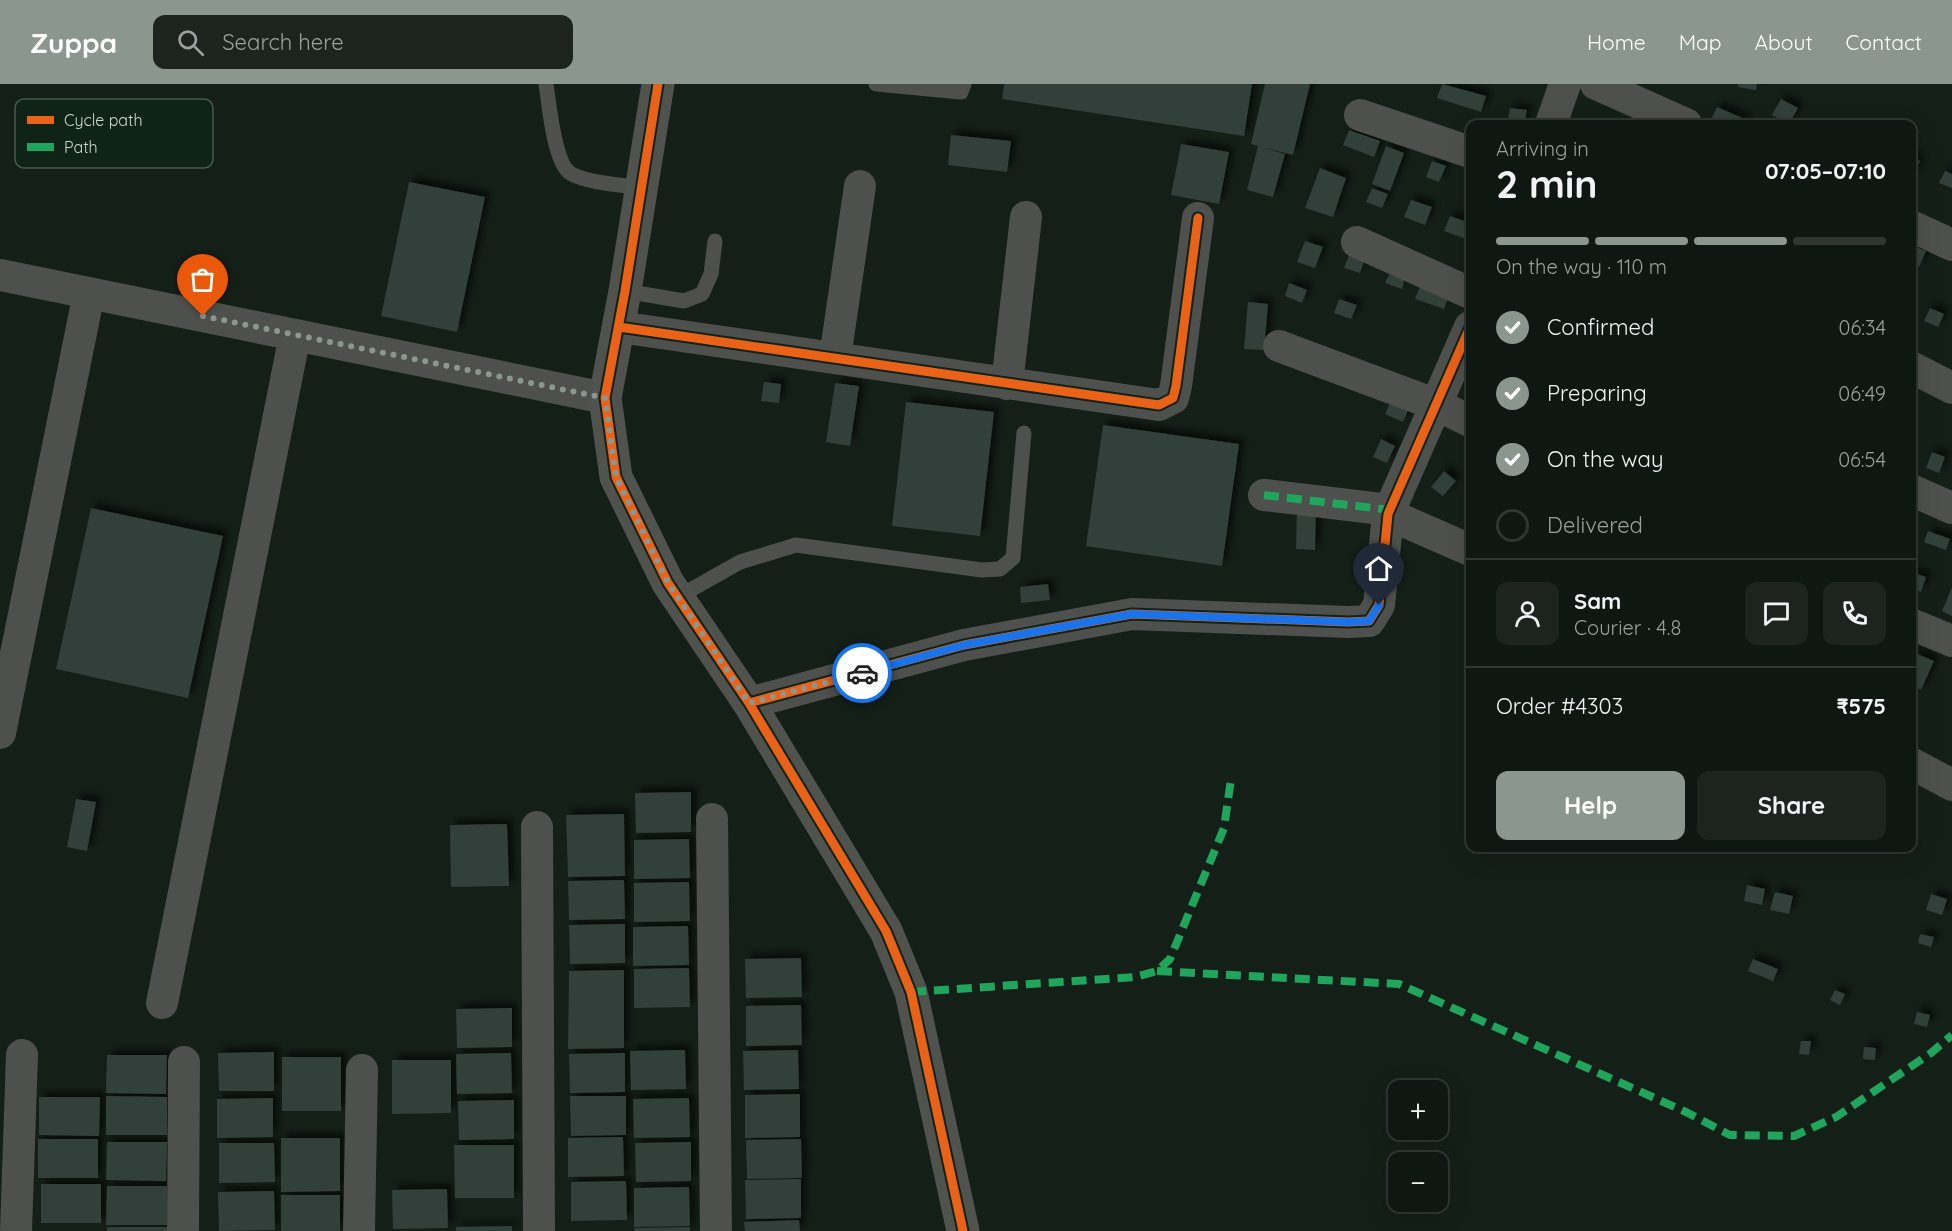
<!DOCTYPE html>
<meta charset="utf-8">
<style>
:root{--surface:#0f1712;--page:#1d2420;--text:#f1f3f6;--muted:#9b9f9f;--line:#2f3632;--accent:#8b978e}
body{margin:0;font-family:Quicksand,sans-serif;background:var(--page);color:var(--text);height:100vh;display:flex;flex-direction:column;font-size:22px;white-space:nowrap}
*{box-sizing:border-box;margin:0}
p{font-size:20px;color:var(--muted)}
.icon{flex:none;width:33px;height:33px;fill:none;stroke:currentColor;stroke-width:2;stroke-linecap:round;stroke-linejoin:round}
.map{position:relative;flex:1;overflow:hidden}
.sheet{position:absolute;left:1466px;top:36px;width:450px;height:732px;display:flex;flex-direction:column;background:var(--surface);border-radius:12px;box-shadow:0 6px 24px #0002,0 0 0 2px var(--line)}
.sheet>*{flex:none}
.fabs{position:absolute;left:1388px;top:996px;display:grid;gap:12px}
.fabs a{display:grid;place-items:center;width:60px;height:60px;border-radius:12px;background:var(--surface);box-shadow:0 6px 24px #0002,0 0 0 2px var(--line);font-size:30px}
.pin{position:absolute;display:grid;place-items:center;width:51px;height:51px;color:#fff;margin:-62px -26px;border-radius:50% 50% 50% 0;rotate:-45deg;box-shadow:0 0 6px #0007}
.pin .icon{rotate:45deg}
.courier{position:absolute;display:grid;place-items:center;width:60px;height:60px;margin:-30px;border:4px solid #1a73e8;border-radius:50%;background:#fff;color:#222;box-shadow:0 2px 8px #0007}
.headline em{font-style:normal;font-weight:800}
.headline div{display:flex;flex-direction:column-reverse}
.headline{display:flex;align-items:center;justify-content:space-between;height:102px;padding:0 30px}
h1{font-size:39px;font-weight:800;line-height:45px}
.bar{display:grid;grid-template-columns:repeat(4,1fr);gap:9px 6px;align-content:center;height:72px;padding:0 30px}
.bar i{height:8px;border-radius:4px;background:var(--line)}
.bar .selected{background:var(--accent)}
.bar p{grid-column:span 4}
.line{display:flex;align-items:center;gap:15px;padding:0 30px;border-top:2px solid var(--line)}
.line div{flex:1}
.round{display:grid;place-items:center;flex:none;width:63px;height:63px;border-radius:12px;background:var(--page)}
ol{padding:0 30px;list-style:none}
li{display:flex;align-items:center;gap:18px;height:66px}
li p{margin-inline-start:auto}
li .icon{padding:6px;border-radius:50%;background:var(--accent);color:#fff;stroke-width:4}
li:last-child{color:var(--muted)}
li i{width:33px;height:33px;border:3px solid var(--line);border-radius:50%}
.action{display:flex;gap:12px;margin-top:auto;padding:12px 30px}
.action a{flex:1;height:69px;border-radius:12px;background:var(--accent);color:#fff;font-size:24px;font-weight:800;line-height:69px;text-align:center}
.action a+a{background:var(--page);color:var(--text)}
header{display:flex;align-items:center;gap:36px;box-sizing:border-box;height:84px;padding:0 30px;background:var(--accent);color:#fff}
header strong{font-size:28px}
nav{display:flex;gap:33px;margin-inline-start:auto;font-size:21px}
.search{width:420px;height:54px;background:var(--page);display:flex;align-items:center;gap:15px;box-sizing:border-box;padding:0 21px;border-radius:12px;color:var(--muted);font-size:22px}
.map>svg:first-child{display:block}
</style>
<header>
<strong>Zuppa</strong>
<div class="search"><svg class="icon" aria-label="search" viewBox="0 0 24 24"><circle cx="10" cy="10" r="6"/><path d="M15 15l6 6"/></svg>Search here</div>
<nav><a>Home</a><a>Map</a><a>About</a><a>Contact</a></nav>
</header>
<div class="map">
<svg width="1952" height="1147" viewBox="0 0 1952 1147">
<defs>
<filter id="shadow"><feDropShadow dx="5.5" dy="-5.5" stdDeviation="3" flood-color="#0009"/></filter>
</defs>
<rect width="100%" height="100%" fill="#141f18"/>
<path fill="#323f3a" filter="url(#shadow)" d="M 1004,0 L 1252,0 L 1244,52 L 1002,15 Z
M 1265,0 L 1310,0 L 1293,71 L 1261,63 L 1285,70 L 1273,113 L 1247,106 L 1258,62 L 1251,60 Z
M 1442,0 L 1486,12 L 1481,28 L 1437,14 Z
M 1738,0 L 1757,0 L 1756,6 L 1738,3 Z
M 1781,15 L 1798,24 L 1789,40 L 1772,31 Z
M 1717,23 L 1747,36 L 1745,40 L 1709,40 Z
M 1510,24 L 1527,26 L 1524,40 L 1507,40 Z
M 1349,46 L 1380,57 L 1374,73 L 1343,61 Z
M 951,51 L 1011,57 L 1007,88 L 948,81 Z
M 1181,60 L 1229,68 L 1219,120 L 1171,111 Z
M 1386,62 L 1404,69 L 1390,107 L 1372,100 Z
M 1911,72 L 1920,77 L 1911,94 Z
M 1432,77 L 1446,82 L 1439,98 L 1426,93 Z
M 1320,84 L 1346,94 L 1333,133 L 1305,124 Z
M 1945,87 L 1952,90 L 1952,104 L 1939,99 Z
M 409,98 L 485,113 L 457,248 L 381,232 Z
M 1372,104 L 1388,110 L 1382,124 L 1366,118 Z
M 1411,116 L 1432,123 L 1425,141 L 1404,133 Z
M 1450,132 L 1470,139 L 1466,155 L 1444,147 Z
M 1305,157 L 1323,163 L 1315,184 L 1297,178 Z
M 1911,161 L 1926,167 L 1919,183 L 1911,180 Z
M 1349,171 L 1364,177 L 1360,189 L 1344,184 Z
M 1390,188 L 1405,194 L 1402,205 L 1385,199 Z
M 1289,199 L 1307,206 L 1302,219 L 1285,212 Z
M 1421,199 L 1450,210 L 1444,225 L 1415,215 Z
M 1339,215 L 1357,221 L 1351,235 L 1334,229 Z
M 1248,218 L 1268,220 L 1264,266 L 1244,265 Z
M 1930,224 L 1944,230 L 1938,243 L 1924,237 Z
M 764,298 L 781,300 L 779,319 L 761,317 Z
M 835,299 L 859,302 L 850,362 L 826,358 Z
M 1391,317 L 1409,324 L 1403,338 L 1385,330 Z
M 906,318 L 994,328 L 980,452 L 892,442 Z
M 1103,341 L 1239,360 L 1222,482 L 1086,462 Z
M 1381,355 L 1395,362 L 1387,379 L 1373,373 Z
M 1932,368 L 1945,373 L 1939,389 L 1926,384 Z
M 1444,387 L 1456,397 L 1443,412 L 1431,403 Z
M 1297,422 L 1316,422 L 1315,466 L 1296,465 Z
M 91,424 L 223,452 L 188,614 L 56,585 Z
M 1928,447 L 1950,455 L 1946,466 L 1924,458 Z
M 1911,488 L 1926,493 L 1921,508 L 1911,504 Z
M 1048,500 L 1050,516 L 1021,519 L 1020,503 Z
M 1952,503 L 1952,532 L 1942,527 Z
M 1915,569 L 1934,577 L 1921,606 L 1911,601 L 1911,578 Z
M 691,708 L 691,748 L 636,749 L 635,709 Z
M 76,715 L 96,718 L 87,767 L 67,763 Z
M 624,730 L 625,792 L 568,793 L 566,731 Z
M 507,740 L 509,802 L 451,803 L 450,741 Z
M 689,755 L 690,794 L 634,795 L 634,756 Z
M 624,796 L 625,835 L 569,836 L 568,797 Z
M 689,798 L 690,837 L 634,838 L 634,799 Z
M 1747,801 L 1765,805 L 1762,821 L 1744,817 Z
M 1775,808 L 1793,812 L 1789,830 L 1770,826 Z
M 1931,810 L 1947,815 L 1942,831 L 1926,826 Z
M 625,840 L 625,879 L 570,880 L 569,841 Z
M 688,842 L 689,881 L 633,882 L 633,843 Z
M 1920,850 L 1934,853 L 1931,863 L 1918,859 Z
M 801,874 L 802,913 L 746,914 L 745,875 Z
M 1753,875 L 1778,885 L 1773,897 L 1748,887 Z
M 689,884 L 690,923 L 634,924 L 634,885 Z
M 624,886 L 624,964 L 568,965 L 569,887 Z
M 1835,906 L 1845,910 L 1840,921 L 1830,916 Z
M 801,921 L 802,961 L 746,962 L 746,922 Z
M 512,924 L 512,963 L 457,964 L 456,925 Z
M 1917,928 L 1930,931 L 1927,943 L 1914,940 Z
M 1801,957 L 1811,957 L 1809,971 L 1799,970 Z
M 1864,963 L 1876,964 L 1875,976 L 1863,975 Z
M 685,966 L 686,1005 L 631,1006 L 630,967 Z
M 798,966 L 799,1005 L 744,1006 L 743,967 Z
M 274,968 L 274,1007 L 219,1007 L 218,969 Z
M 511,969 L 512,1009 L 457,1010 L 456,970 Z
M 625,969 L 625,1008 L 570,1009 L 569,970 Z
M 107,971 L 167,971 L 166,1010 L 106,1009 Z
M 282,973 L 341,973 L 341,1027 L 282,1027 Z
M 392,976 L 451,976 L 451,1029 L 392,1030 Z
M 800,1010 L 800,1053 L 745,1054 L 745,1011 Z
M 106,1012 L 167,1013 L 167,1051 L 106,1051 Z
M 570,1012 L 626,1012 L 626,1051 L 571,1052 Z
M 39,1013 L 100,1013 L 99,1052 L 39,1051 Z
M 273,1014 L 273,1053 L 217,1054 L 217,1015 Z
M 689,1014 L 690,1053 L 634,1054 L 633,1015 Z
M 514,1016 L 514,1055 L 459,1056 L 458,1017 Z
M 623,1053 L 624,1092 L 568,1093 L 568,1054 Z
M 281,1054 L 340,1054 L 340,1107 L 281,1108 Z
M 38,1055 L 98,1055 L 98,1094 L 38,1094 Z
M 801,1055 L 802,1094 L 747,1095 L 746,1056 Z
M 107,1058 L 167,1058 L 166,1097 L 106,1096 Z
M 691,1058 L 691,1097 L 636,1098 L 635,1059 Z
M 219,1059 L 274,1059 L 275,1098 L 219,1099 Z
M 454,1061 L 514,1061 L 514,1114 L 455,1114 Z
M 801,1095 L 801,1134 L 746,1135 L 745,1096 Z
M 626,1097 L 627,1136 L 571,1137 L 571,1098 Z
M 41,1100 L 101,1100 L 101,1139 L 41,1139 Z
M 107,1102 L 167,1102 L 167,1141 L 106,1141 Z
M 689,1103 L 690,1142 L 634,1143 L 634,1104 Z
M 447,1105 L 448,1144 L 393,1145 L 392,1106 Z
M 274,1107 L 275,1146 L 219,1147 L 218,1108 Z
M 281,1111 L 340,1111 L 340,1147 L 281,1147 Z
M 799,1136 L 800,1147 L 745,1147 L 744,1138 Z
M 512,1142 L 512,1147 L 456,1147 L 456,1143 Z
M 107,1143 L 167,1143 L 167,1147 L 107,1147 Z
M 690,1143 L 690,1147 L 635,1147 L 634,1144 Z"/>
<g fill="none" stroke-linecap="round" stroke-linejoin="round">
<path stroke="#4d504c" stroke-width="15" d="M 546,0 C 549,20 554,78 570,89 C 586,99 623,101 643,104
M 876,0 L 961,8 L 964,0
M 625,207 L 684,217 L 702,210 L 711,190 L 715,157
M 678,513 L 740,478 L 796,461 L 982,486 L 1000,485 L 1013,474 L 1024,349"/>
<path stroke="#4d504c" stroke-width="32" d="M 1596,0 L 1686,40
M 1360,31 L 1470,68
M 1551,40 L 1565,0
M 1911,142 L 1952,161
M 1357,158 L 1470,209
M 0,191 L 605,314
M 619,243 L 1159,321 L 1173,314 L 1176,302 L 1198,134
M 1279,262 L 1437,321 L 1470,337
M 835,274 L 860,102
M 1911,283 L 1952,304
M 1007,300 L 1026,133
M 1911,406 L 1952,424
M 1264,411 L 1390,426
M 1388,430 L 1470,466
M 1911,540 L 1952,557
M 749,619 L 964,561 L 1132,530 L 1348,538 L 1369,537 L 1379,521 L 1388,430 L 1470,243
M 0,649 L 89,209
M 1911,679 L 1952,701
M 712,735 L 716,1147
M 537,743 L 539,1147
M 162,919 L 295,251
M 16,1147 L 22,971
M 183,1147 L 184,978
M 359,1147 L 362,986"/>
<path stroke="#50524e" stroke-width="33" d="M 658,0 L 625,207 L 605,314 L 616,393 L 668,499 L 749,619 L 886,847 L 911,908 L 963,1147"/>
<path stroke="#20a55d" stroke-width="8" stroke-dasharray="15 8" stroke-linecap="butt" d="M 1264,411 L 1390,426
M 1157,887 L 1399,900 L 1686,1028 L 1730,1051 L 1794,1052 L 1836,1033 L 1931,969 L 1952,951
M 911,908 L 1135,893 L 1157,887 L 1170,875 L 1224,744 L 1231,695"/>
<defs>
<path id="cycleway" d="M 658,0 L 625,207 L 605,314 L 616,393 L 668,499 L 749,619 L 886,847 L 911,908 L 963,1147
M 619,243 L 1159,321 L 1173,314 L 1176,302 L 1198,134
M 749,619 L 964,561 L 1132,530 L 1348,538 L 1369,537 L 1379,521 L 1388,430 L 1470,243"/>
</defs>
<use href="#cycleway" stroke="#102317" stroke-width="13"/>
<use href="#cycleway" stroke="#ea6118" stroke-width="9"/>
</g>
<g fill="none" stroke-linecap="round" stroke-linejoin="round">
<path stroke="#8b978e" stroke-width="6" stroke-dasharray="0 10.8" d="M 203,232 L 605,314 L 616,393 L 668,499 L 749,619 L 862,589"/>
<path stroke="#1a73e8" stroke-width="8" d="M 862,589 L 964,561 L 1132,530 L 1348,538 L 1369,537 L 1379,521"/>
</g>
<rect x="15" y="15" width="198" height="69" rx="9" fill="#102317" stroke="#48594e" stroke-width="1.5"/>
<rect x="27" y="32" width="27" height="8" fill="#ea6118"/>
<rect x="27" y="59" width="27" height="8" fill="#20a55d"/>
<g font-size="16" fill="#cbd7ce">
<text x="64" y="42">Cycle path</text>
<text x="64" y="69">Path</text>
</g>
</svg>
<div class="fabs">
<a>+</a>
<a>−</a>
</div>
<div class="pin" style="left:203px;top:232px;background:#ea580c"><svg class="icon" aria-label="bag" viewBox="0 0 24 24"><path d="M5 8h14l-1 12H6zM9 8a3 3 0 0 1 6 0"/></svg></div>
<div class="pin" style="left:1379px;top:521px;background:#1f2937"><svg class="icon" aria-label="home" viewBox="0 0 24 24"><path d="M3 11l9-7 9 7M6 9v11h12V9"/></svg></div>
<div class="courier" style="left:862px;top:589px"><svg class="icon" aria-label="car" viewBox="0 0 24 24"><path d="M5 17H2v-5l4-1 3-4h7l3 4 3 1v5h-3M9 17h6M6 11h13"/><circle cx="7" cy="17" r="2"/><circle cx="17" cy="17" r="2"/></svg></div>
<section class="sheet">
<div class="headline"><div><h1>2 min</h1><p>Arriving in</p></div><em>07:05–07:10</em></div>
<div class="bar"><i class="selected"></i><i class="selected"></i><i class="selected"></i><i></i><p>On the way · 110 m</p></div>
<ol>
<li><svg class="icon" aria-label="check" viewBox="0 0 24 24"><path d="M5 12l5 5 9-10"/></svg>Confirmed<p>06:34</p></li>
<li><svg class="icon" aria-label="check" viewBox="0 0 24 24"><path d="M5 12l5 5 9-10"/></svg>Preparing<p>06:49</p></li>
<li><svg class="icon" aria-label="check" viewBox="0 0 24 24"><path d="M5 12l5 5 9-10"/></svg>On the way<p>06:54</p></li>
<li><i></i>Delivered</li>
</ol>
<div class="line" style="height:108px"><a class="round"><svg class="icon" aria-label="person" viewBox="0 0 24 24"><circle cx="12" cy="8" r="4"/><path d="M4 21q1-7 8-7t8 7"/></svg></a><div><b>Sam</b><p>Courier · 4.8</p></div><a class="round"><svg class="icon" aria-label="chat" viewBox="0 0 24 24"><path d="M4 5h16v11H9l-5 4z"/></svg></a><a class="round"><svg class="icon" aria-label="phone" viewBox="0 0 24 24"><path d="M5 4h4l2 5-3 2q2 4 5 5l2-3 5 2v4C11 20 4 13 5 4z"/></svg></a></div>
<div class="line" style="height:78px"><div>Order #4303</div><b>₹575</b></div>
<div class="action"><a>Help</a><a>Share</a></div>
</section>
</div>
